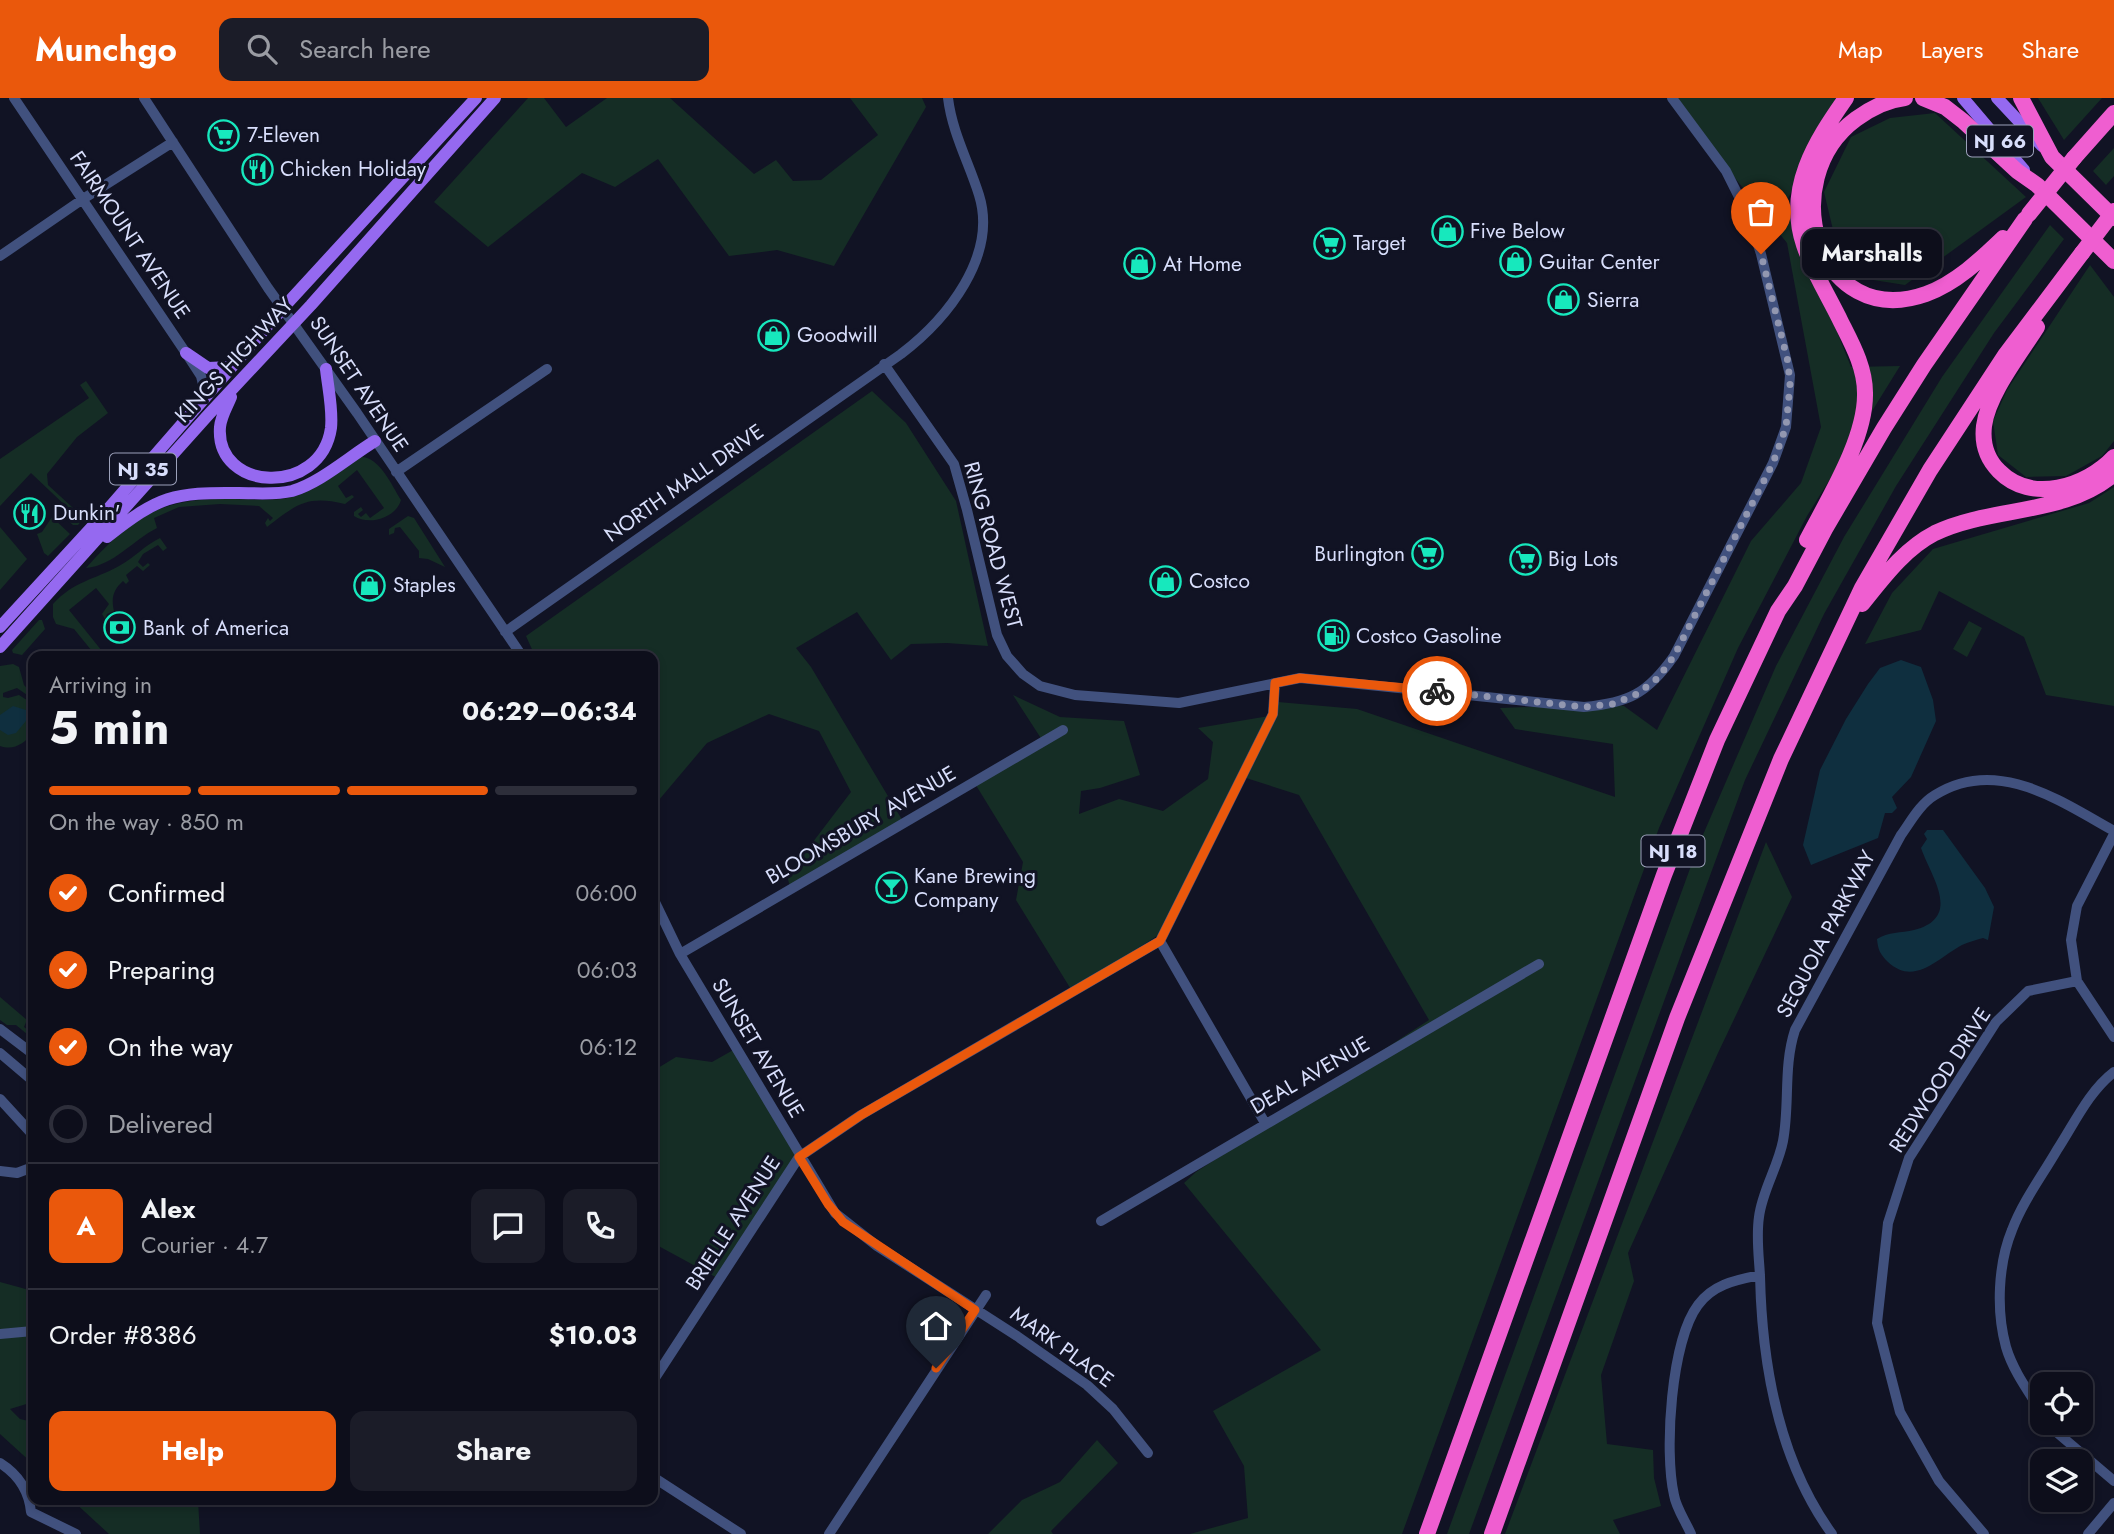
<!DOCTYPE html>
<meta charset="utf-8">
<style>
:root{--surface:#0d0e1b;--page:#1b1c28;--text:#f1f3f6;--muted:#9a9ca3;--line:#2d2e3a;--accent:#ea580c}
body{margin:0;font-family:Jost,sans-serif;background:var(--page);color:var(--text);height:100vh;display:flex;flex-direction:column;font-size:26px;white-space:nowrap}
*{box-sizing:border-box;margin:0}
p{font-size:23px;color:var(--muted)}
.icon{flex:none;width:38px;height:38px;fill:none;stroke:currentColor;stroke-width:2;stroke-linecap:round;stroke-linejoin:round}
.map{position:relative;flex:1;overflow:hidden}
.drawer{position:absolute;left:28px;top:553px;width:630px;height:854px;display:flex;flex-direction:column;background:var(--surface);border-radius:14px;box-shadow:0 4px 10px #0003,0 0 0 2px var(--line)}
.drawer>*{flex:none}
.tools{position:absolute;left:2030px;top:1274px;display:grid;gap:14px}
.tools a{display:grid;place-items:center;width:63px;height:63px;border-radius:14px;background:var(--surface);box-shadow:0 4px 10px #0003,0 0 0 2px var(--line);font-size:35px}
.pin{position:absolute;display:grid;place-items:center;width:60px;height:60px;color:#fff;margin:-72px -30px;border-radius:50% 50% 50% 0;rotate:-45deg;box-shadow:0 0 7px #0007}
.pin .icon{rotate:45deg}
.courier{position:absolute;display:grid;place-items:center;width:70px;height:70px;margin:-35px;border:5px solid #ea580c;border-radius:50%;background:#fff;color:#222;box-shadow:0 2px 9px #0007}
.bubble{position:absolute;height:49px;border-radius:14px;background:var(--surface);box-shadow:0 4px 10px #0003,0 0 0 2px var(--line);font-size:23px;font-weight:700;line-height:49px;text-align:center}
.overview em{font-style:normal;font-weight:700}
.overview div{display:flex;flex-direction:column-reverse}
.overview{display:flex;align-items:center;justify-content:space-between;height:119px;padding:0 21px}
h1{font-size:46px;font-weight:700;line-height:52px}
.bar{display:grid;grid-template-columns:repeat(4,1fr);gap:10px 7px;align-content:center;height:84px;padding:0 21px}
.bar i{height:9px;border-radius:5px;background:var(--line)}
.bar .on{background:var(--accent)}
.bar p{grid-column:span 4}
.line{display:flex;align-items:center;gap:18px;padding:0 21px;border-top:2px solid var(--line)}
.line div{flex:1}
.round{display:grid;place-items:center;flex:none;width:74px;height:74px;border-radius:14px;background:var(--page)}
ol{padding:0 21px;list-style:none}
li{display:flex;align-items:center;gap:21px;height:77px}
li p{margin-inline-start:auto}
li .icon{padding:7px;border-radius:50%;background:var(--accent);color:#fff;stroke-width:4}
li:last-child{color:var(--muted)}
li i{width:38px;height:38px;border:4px solid var(--line);border-radius:50%}
.cta{display:flex;gap:14px;margin-top:auto;padding:14px 21px}
.cta a{flex:1;height:80px;border-radius:14px;background:var(--accent);color:#fff;font-size:28px;font-weight:700;line-height:80px;text-align:center}
.cta a+a{background:var(--page);color:var(--text)}
header{display:flex;align-items:center;gap:42px;box-sizing:border-box;height:98px;padding:0 35px;background:var(--accent);color:#fff}
header strong{font-size:33px}
nav{display:flex;gap:38px;margin-inline-start:auto;font-size:24px}
.search{width:490px;height:63px;background:var(--page);display:flex;align-items:center;gap:18px;box-sizing:border-box;padding:0 24px;border-radius:14px;color:var(--muted);font-size:26px}
.map>svg:first-child{display:block}
</style>
<header>
<strong>Munchgo</strong>
<div class="search"><svg class="icon" aria-label="search" viewBox="0 0 24 24"><circle cx="10" cy="10" r="6"/><path d="M15 15l6 6"/></svg>Search here</div>
<nav><a>Map</a><a>Layers</a><a>Share</a></nav>
</header>
<div class="map">
<svg width="2114" height="1436" viewBox="0 0 2114 1436">
<rect width="100%" height="100%" fill="#111324"/>
<path fill="#152d25" d="M 528,0 L 544,0 L 566,29 L 607,0 L 670,0 L 754,76 L 776,62 L 793,83 L 821,82 L 878,37 L 850,0 L 922,0 L 926,9 L 834,168 L 777,152 L 729,158 L 658,61 L 615,89 L 582,75 L 488,149 L 434,104 Z
M 1671,0 L 1836,0 L 1786,105 L 1851,269 L 1900,268 L 1807,418 L 1738,550 L 1659,730 L 1402,1436 L 1190,1436 L 1248,1420 L 1244,1368 L 1213,1313 L 1321,1252 L 1184,1085 L 1196,1074 L 1429,922 L 1299,697 L 1243,679 L 1163,834 L 1072,893 L 1016,802 L 1023,764 L 974,684 L 1044,645 L 1013,597 L 1060,619 L 1124,623 L 1140,677 L 1100,690 L 1081,693 L 1079,716 L 1119,701 L 1163,713 L 1208,681 L 1213,644 L 1198,630 L 1269,618 L 1278,604 L 1357,611 L 1615,699 L 1613,646 L 1515,631 L 1500,610 L 1613,606 L 1624,608 L 1657,632 L 1751,443 L 1801,385 L 1821,329 L 1787,145 Z
M 2038,0 L 2102,0 L 2064,42 Z
M 1935,15 L 2026,99 L 1905,187 L 1867,181 L 1839,157 L 1824,94 L 1851,39 L 1890,20 Z
M 2114,50 L 2114,78 L 2106,87 L 2093,73 Z
M 2050,127 L 2064,141 L 1994,235 L 1896,388 L 1824,516 L 1745,682 L 1469,1436 L 1447,1436 L 1699,746 L 1776,568 L 1844,439 L 1942,279 Z
M 2090,167 L 2114,199 L 2114,343 L 2102,358 L 2066,378 L 2026,379 L 1998,357 L 1993,323 L 2007,292 Z
M 86,283 L 108,315 L 77,339 L 47,376 L 48,387 L 84,420 L 78,427 L 73,427 L 65,420 L 69,411 L 31,375 L 0,408 L 0,361 L 89,300 L 80,287 Z
M 872,293 L 906,325 L 956,403 L 988,548 L 947,545 L 911,546 L 891,562 L 857,514 L 796,550 L 811,569 L 904,725 L 791,792 L 787,778 L 851,694 L 819,633 L 769,616 L 707,645 L 653,709 L 653,558 L 535,558 L 526,538 Z
M 361,359 C 380,359 392,388 401,402 C 396,420 369,428 354,418 L 354,414 L 361,409 L 363,412 L 358,416 L 361,419 L 366,415 L 370,420 L 384,410 L 357,372 L 338,388 L 346,400 L 352,397 L 354,399 L 345,406 C 307,397 297,406 267,429 L 265,425 L 268,420 L 270,423 L 273,420 L 259,408 L 220,406 L 179,409 L 154,420 L 157,430 C 133,442 113,468 86,470 C 131,420 159,400 228,401 C 249,401 272,404 292,399 C 319,393 337,371 361,359 Z
M 2114,389 L 2114,608 L 2046,597 L 2024,539 L 1939,493 L 1921,532 L 1865,546 L 1892,495 L 1933,451 L 2089,405 Z
M 408,418 L 414,420 L 445,469 L 428,461 L 419,460 L 419,453 L 400,429 L 395,430 L 394,435 L 389,437 L 389,431 Z
M 52,419 L 70,436 L 48,458 L 44,455 L 37,436 L 42,434 Z
M 0,429 L 27,461 L 0,492 Z
M 160,440 L 167,450 L 163,453 L 158,447 L 143,456 L 138,464 L 143,469 L 148,465 L 150,467 L 143,473 L 137,468 L 126,477 L 129,483 L 126,486 L 123,483 C 113,492 111,500 114,513 L 107,516 L 105,521 L 102,516 L 109,506 L 96,490 L 69,512 L 106,558 L 96,558 L 74,531 L 56,526 L 53,519 L 53,506 C 74,483 94,482 119,468 C 134,460 145,447 160,440 Z
M 39,522 L 42,522 L 45,531 L 22,557 L 13,555 L 12,552 Z
M 1969,523 L 1982,530 L 1967,559 L 1953,551 Z
M 13,566 L 19,569 L 24,587 L 33,597 L 33,601 L 17,590 L 3,595 L 3,599 L 8,600 L 19,597 L 33,606 L 33,636 C 23,645 15,653 0,648 L 0,568 Z
M 1766,744 L 1792,799 L 1718,955 L 1628,1155 L 1634,1183 L 1601,1277 L 1607,1346 L 1653,1352 L 1654,1380 L 1661,1408 L 1613,1422 L 1620,1436 L 1505,1436 Z
M 0,899 L 27,922 L 24,929 L 33,936 L 33,941 L 16,927 L 7,927 L 0,922 Z
M 735,951 L 797,1055 L 721,1182 L 653,1145 L 653,973 L 676,959 L 712,964 Z
M 0,1184 L 33,1193 L 33,1304 L 10,1311 L 20,1321 L 33,1324 L 33,1366 L 0,1336 Z
M 1097,1342 L 1118,1365 L 1051,1433 L 1053,1436 L 988,1436 L 1022,1402 L 1060,1384 Z
M 72,1402 L 198,1402 L 200,1436 L 109,1436 Z"/>
<path fill="#0f2f3f" d="M 1901,562 L 1921,569 L 1933,602 L 1936,623 L 1911,679 L 1892,699 L 1897,710 L 1892,715 L 1885,715 L 1878,740 L 1811,767 L 1803,747 L 1820,672 L 1846,621 L 1868,586 L 1880,570 Z
M 13,608 L 26,612 L 30,618 L 16,635 L 8,637 L 0,632 L 0,617 Z
M 1927,732 L 1943,732 L 1985,790 L 1994,809 L 1988,842 L 1983,840 C 1976,842 1968,844 1962,847 C 1939,859 1915,889 1888,864 C 1880,856 1878,852 1877,841 C 1888,834 1901,835 1914,832 C 1963,819 1931,779 1921,750 L 1927,741 L 1924,736 Z"/>
<g fill="none" stroke-linecap="round" stroke-linejoin="round">
<path stroke="#41517e" stroke-width="10" d="M 14,0 L 186,255 L 201,278 L 206,299
M 144,0 L 268,190 L 357,315 L 522,558
M 0,158 L 83,101 L 173,44
M 884,266 L 954,366 L 967,412 L 997,537 L 1007,558 L 1023,576 L 1040,588 L 1075,597 L 1179,605 L 1300,580 L 1584,609 C 1629,605 1648,595 1674,558 L 1773,365 L 1786,329 L 1790,277 L 1761,156 L 1749,119 L 1726,73 L 1672,0
M 396,374 L 547,271
M 505,534 L 901,256 C 947,221 998,158 979,97 C 969,65 952,34 948,0
M 653,800 L 680,856 L 835,1115 L 877,1148 L 1017,1238 L 1087,1287 L 1113,1311 L 1148,1355
M 1160,843 L 1273,616 L 1275,585
M 1160,843 L 1265,1025
M 680,856 L 1063,632
M 2077,883 L 2071,842 L 2077,808 L 2114,736
M 0,931 L 33,956
M 0,955 L 33,983
M 0,1001 L 33,1037
M 0,1073 L 17,1075 L 33,1069
M 1101,1123 L 1539,866
M 0,1236 L 33,1233
M 653,1283 L 799,1059 L 861,1017 L 1160,843
M 2042,1315 C 2029,1294 2013,1273 2006,1249 C 1996,1213 1998,1166 2012,1132 C 2023,1103 2042,1078 2057,1052 C 2074,1026 2089,993 2114,974
M 2049,1325 L 2054,1332 L 2114,1383
M 0,1365 C 19,1377 29,1393 31,1414 L 76,1436
M 653,1379 L 741,1436
M 829,1436 L 986,1197
M 1691,1436 C 1686,1424 1676,1410 1674,1397 C 1664,1353 1671,1243 1698,1207 C 1713,1186 1736,1182 1760,1177
M 1832,1436 C 1779,1363 1762,1266 1760,1178 C 1759,1159 1756,1139 1759,1119 C 1762,1093 1778,1069 1783,1043 C 1790,1006 1783,969 1795,932 L 1901,737 C 1911,723 1920,706 1935,697 C 1997,658 2060,703 2114,733
M 1984,1436 L 1939,1383 L 1900,1314 L 1877,1225 L 1888,1125 L 1909,1060 L 1996,924 L 2028,893 L 2077,883 L 2114,939
M 2088,1436 L 2114,1405"/>
<path stroke="#9569f0" stroke-width="12" d="M 1963,0 L 2024,72
M 1997,0 L 2042,48
M 186,255 L 208,270 L 231,269
M 231,299 C 227,309 221,318 220,329 C 215,394 321,399 331,330 C 333,311 328,290 326,271
M 107,439 C 159,398 173,394 239,395 C 257,395 275,397 292,393 C 320,385 350,358 375,343
M 0,529 L 102,418 L 283,210 L 476,0
M 0,549 L 209,316 L 311,207 L 495,0"/>
<path stroke="#ef5ed0" stroke-width="16" d="M 1905,0 C 1887,2 1871,10 1856,21 C 1773,82 1818,234 1926,196 C 1956,185 1980,162 2003,140
M 1923,0 L 1945,9 L 1963,23 L 2017,73 L 2037,87 L 2114,163
M 2021,0 L 2052,59 L 2114,120
M 2074,60 L 2114,15
M 2037,229 C 2020,256 1988,296 1984,328 C 1982,345 1987,361 1999,373 C 2031,406 2086,389 2114,359
M 1807,442 C 1828,401 1866,341 1865,295 C 1865,269 1852,246 1841,224 C 1829,199 1813,174 1804,147 C 1785,91 1815,44 1846,0
M 1862,506 C 1883,480 1904,451 1935,435 C 1991,408 2065,418 2114,376
M 1427,1436 L 1664,777 L 1717,642 L 1778,513 L 1795,488 L 1825,431 L 1884,330 L 1924,267 L 2025,121
M 1492,1436 L 1677,920 L 1781,661 L 1862,490 L 1930,372 L 2006,256 L 2082,155"/>
<path stroke="#ef5ed0" stroke-width="16" d="M 2029,116 L 2074,60
M 2082,155 L 2114,113"/>
</g>
<g fill="none" stroke-linecap="round" stroke-linejoin="round">
<path stroke="#9297b0" stroke-width="7" stroke-dasharray="0 12.6" d="M 1437,593 L 1584,609 L 1613,606 L 1637,596 L 1658,580 L 1674,558 L 1773,365 L 1786,329 L 1790,287 L 1788,264 L 1761,156"/>
<path stroke="#ea580c" stroke-width="9" d="M 936,1270 L 975,1212 L 843,1124 L 828,1106 L 799,1059 L 861,1017 L 1160,843 L 1273,616 L 1275,585 L 1300,580 L 1437,593"/>
</g>
<defs>
<symbol id="supermarket-ring" viewBox="-11 -11 22 22"><circle r="9.5" fill="#111324" stroke="#17e8bd" stroke-width="1.5"/><path d="M-6-5.5h2.5l.6 2H6L4.5 2H-2.5L-4.4-4H-6ZM-1.5 3.2a1.3 1.3 0 1 0 .1 0ZM3 3.2a1.3 1.3 0 1 0 .1 0Z" fill="#17e8bd"/></symbol>
<symbol id="restaurant-ring" viewBox="-11 -11 22 22"><circle r="9.5" fill="#111324" stroke="#17e8bd" stroke-width="1.5"/><path d="M-5-6h1v4h1v-4h1v4h1v-4h1v5L-1.5 .5V6h-2V.5L-5-1ZM5-6V6H3V1.5H1.5Q1.5-4 5-6Z" fill="#17e8bd"/></symbol>
<symbol id="shop-ring" viewBox="-11 -11 22 22"><circle r="9.5" fill="#111324" stroke="#17e8bd" stroke-width="1.5"/><path d="M-5-2.5h2.3a2.7 3.5 0 0 1 5.4 0H5L5.5 6h-11ZM-1.5-2.5h3a1.5 2.3 0 0 0-3 0Z" fill="#17e8bd"/></symbol>
<symbol id="bank-ring" viewBox="-11 -11 22 22"><circle r="9.5" fill="#111324" stroke="#17e8bd" stroke-width="1.5"/><path d="M-6-4H6V4H-6ZM0-2.3a2.3 2.3 0 1 0 0 4.6a2.3 2.3 0 1 0 0-4.6Z" fill="#17e8bd"/></symbol>
<symbol id="fuel-ring" viewBox="-11 -11 22 22"><circle r="9.5" fill="#111324" stroke="#17e8bd" stroke-width="1.5"/><path d="M-5.5-6h7V0h2V4h1.3V-2.5L3-4.5l.8-.8L6-3V5H2.5V1h-1V6h-7ZM-4.2-4.7v3.2H.2V-4.7Z" fill="#17e8bd"/></symbol>
<symbol id="bar-ring" viewBox="-11 -11 22 22"><circle r="9.5" fill="#111324" stroke="#17e8bd" stroke-width="1.5"/><path d="M-6-5H6L.8 .8V4.5H3.5V6h-7V4.5H-.8V.8Z" fill="#17e8bd"/></symbol>
</defs>
<g fill-rule="evenodd">
<use href="#supermarket-ring" x="206" y="20" width="35" height="35"/>
<use href="#restaurant-ring" x="240" y="54" width="35" height="35"/>
<use href="#shop-ring" x="1430" y="116" width="35" height="35"/>
<use href="#supermarket-ring" x="1312" y="128" width="35" height="35"/>
<use href="#shop-ring" x="1498" y="146" width="35" height="35"/>
<use href="#shop-ring" x="1122" y="148" width="35" height="35"/>
<use href="#shop-ring" x="1546" y="184" width="35" height="35"/>
<use href="#shop-ring" x="756" y="220" width="35" height="35"/>
<use href="#restaurant-ring" x="12" y="398" width="35" height="35"/>
<use href="#supermarket-ring" x="1410" y="438" width="35" height="35"/>
<use href="#supermarket-ring" x="1508" y="444" width="35" height="35"/>
<use href="#shop-ring" x="1148" y="466" width="35" height="35"/>
<use href="#shop-ring" x="352" y="470" width="35" height="35"/>
<use href="#bank-ring" x="102" y="512" width="35" height="35"/>
<use href="#fuel-ring" x="1316" y="520" width="35" height="35"/>
<use href="#bar-ring" x="874" y="772" width="35" height="35"/>
</g>
<g text-anchor="middle" stroke-width="6" stroke-linejoin="round" paint-order="stroke">
<g fill="#111324" stroke="#9ca1ba" stroke-width="2">
<rect x="1967" y="27.5" width="66" height="31" rx="5"/>
<rect x="110" y="355.5" width="66" height="31" rx="5"/>
<rect x="1641.5" y="737.5" width="63" height="31" rx="5"/>
</g>
<g font-size="19" font-weight="bold" fill="#d8defb">
<text x="2000" y="50">NJ 66</text>
<text x="143" y="378">NJ 35</text>
<text x="1673" y="760">NJ 18</text>
</g>
<g font-size="21" fill="#d8defb" stroke="#111324" text-anchor="start">
<text x="247" y="44">7-Eleven</text>
<text x="280" y="78">Chicken Holiday</text>
<text x="1470" y="140">Five Below</text>
<text x="1353" y="152">Target</text>
<text x="1539" y="171">Guitar Center</text>
<text x="1163" y="173">At Home</text>
<text x="1587" y="209">Sierra</text>
<text x="797" y="244">Goodwill</text>
<text x="53" y="422">Dunkin'</text>
<text x="1405" y="463" text-anchor="end">Burlington</text>
<text x="1548" y="468">Big Lots</text>
<text x="1189" y="490">Costco</text>
<text x="393" y="494">Staples</text>
<text x="143" y="537">Bank of America</text>
<text x="1356" y="545">Costco Gasoline</text>
<text x="914" y="785">Kane Brewing<tspan x="914" dy="24">Company</tspan></text>
</g>
<g font-size="21" fill="#d8defb" stroke="#111324">
<text transform="translate(130 137) rotate(56)" y="7">FAIRMOUNT AVENUE</text>
<text transform="translate(234 262) rotate(-47)" y="7">KINGS HIGHWAY</text>
<text transform="translate(359 286) rotate(56)" y="7">SUNSET AVENUE</text>
<text transform="translate(684 385) rotate(-35)" y="7">NORTH MALL DRIVE</text>
<text transform="translate(993 447) rotate(75)" y="7">RING ROAD WEST</text>
<text transform="translate(861 727) rotate(-30)" y="7">BLOOMSBURY AVENUE</text>
<text transform="translate(1826 836) rotate(-62)" y="7">SEQUOIA PARKWAY</text>
<text transform="translate(758 950) rotate(59)" y="7">SUNSET AVENUE</text>
<text transform="translate(1310 977) rotate(-30)" y="7">DEAL AVENUE</text>
<text transform="translate(1940 982) rotate(-57)" y="7">REDWOOD DRIVE</text>
<text transform="translate(733 1125) rotate(-57)" y="7">BRIELLE AVENUE</text>
<text transform="translate(1062 1249) rotate(36)" y="7">MARK PLACE</text>
</g>
</g>
</svg>
<div class="tools">
<a><svg class="icon" aria-label="locate" viewBox="0 0 24 24"><circle cx="12" cy="12" r="6"/><path d="M12 2v4M12 18v4M2 12h4M18 12h4"/></svg></a>
<a><svg class="icon" aria-label="layers" viewBox="0 0 24 24"><path d="M12 4l9 5-9 5-9-5zM3 14l9 5 9-5"/></svg></a>
</div>
<div class="pin" style="left:1761px;top:156px;background:#ea580c"><svg class="icon" aria-label="bag" viewBox="0 0 24 24"><path d="M5 8h14l-1 12H6zM9 8a3 3 0 0 1 6 0"/></svg></div>
<div class="pin" style="left:936px;top:1270px;background:#1f2937"><svg class="icon" aria-label="home" viewBox="0 0 24 24"><path d="M3 11l9-7 9 7M6 9v11h12V9"/></svg></div>
<div class="courier" style="left:1437px;top:593px"><svg class="icon" aria-label="bike" viewBox="0 0 24 24"><circle cx="6" cy="16" r="4"/><circle cx="18" cy="16" r="4"/><path d="M6 16l4-8h5l3 8M10 8l3 8H6M13 5h3"/></svg></div>
<div class="bubble" style="left:1802px;top:131px;width:140px">Marshalls</div>
<section class="drawer">
<div class="overview"><div><h1>5 min</h1><p>Arriving in</p></div><em>06:29–06:34</em></div>
<div class="bar"><i class="on"></i><i class="on"></i><i class="on"></i><i></i><p>On the way · 850 m</p></div>
<ol>
<li><svg class="icon" aria-label="check" viewBox="0 0 24 24"><path d="M5 12l5 5 9-10"/></svg>Confirmed<p>06:00</p></li>
<li><svg class="icon" aria-label="check" viewBox="0 0 24 24"><path d="M5 12l5 5 9-10"/></svg>Preparing<p>06:03</p></li>
<li><svg class="icon" aria-label="check" viewBox="0 0 24 24"><path d="M5 12l5 5 9-10"/></svg>On the way<p>06:12</p></li>
<li><i></i>Delivered</li>
</ol>
<div class="line" style="height:126px"><b class="round" style="background:var(--accent);color:#fff">A</b><div><b>Alex</b><p>Courier · 4.7</p></div><a class="round"><svg class="icon" aria-label="chat" viewBox="0 0 24 24"><path d="M4 5h16v11H9l-5 4z"/></svg></a><a class="round"><svg class="icon" aria-label="phone" viewBox="0 0 24 24"><path d="M5 4h4l2 5-3 2q2 4 5 5l2-3 5 2v4C11 20 4 13 5 4z"/></svg></a></div>
<div class="line" style="height:91px"><div>Order #8386</div><b>$10.03</b></div>
<div class="cta"><a>Help</a><a>Share</a></div>
</section>
</div>
